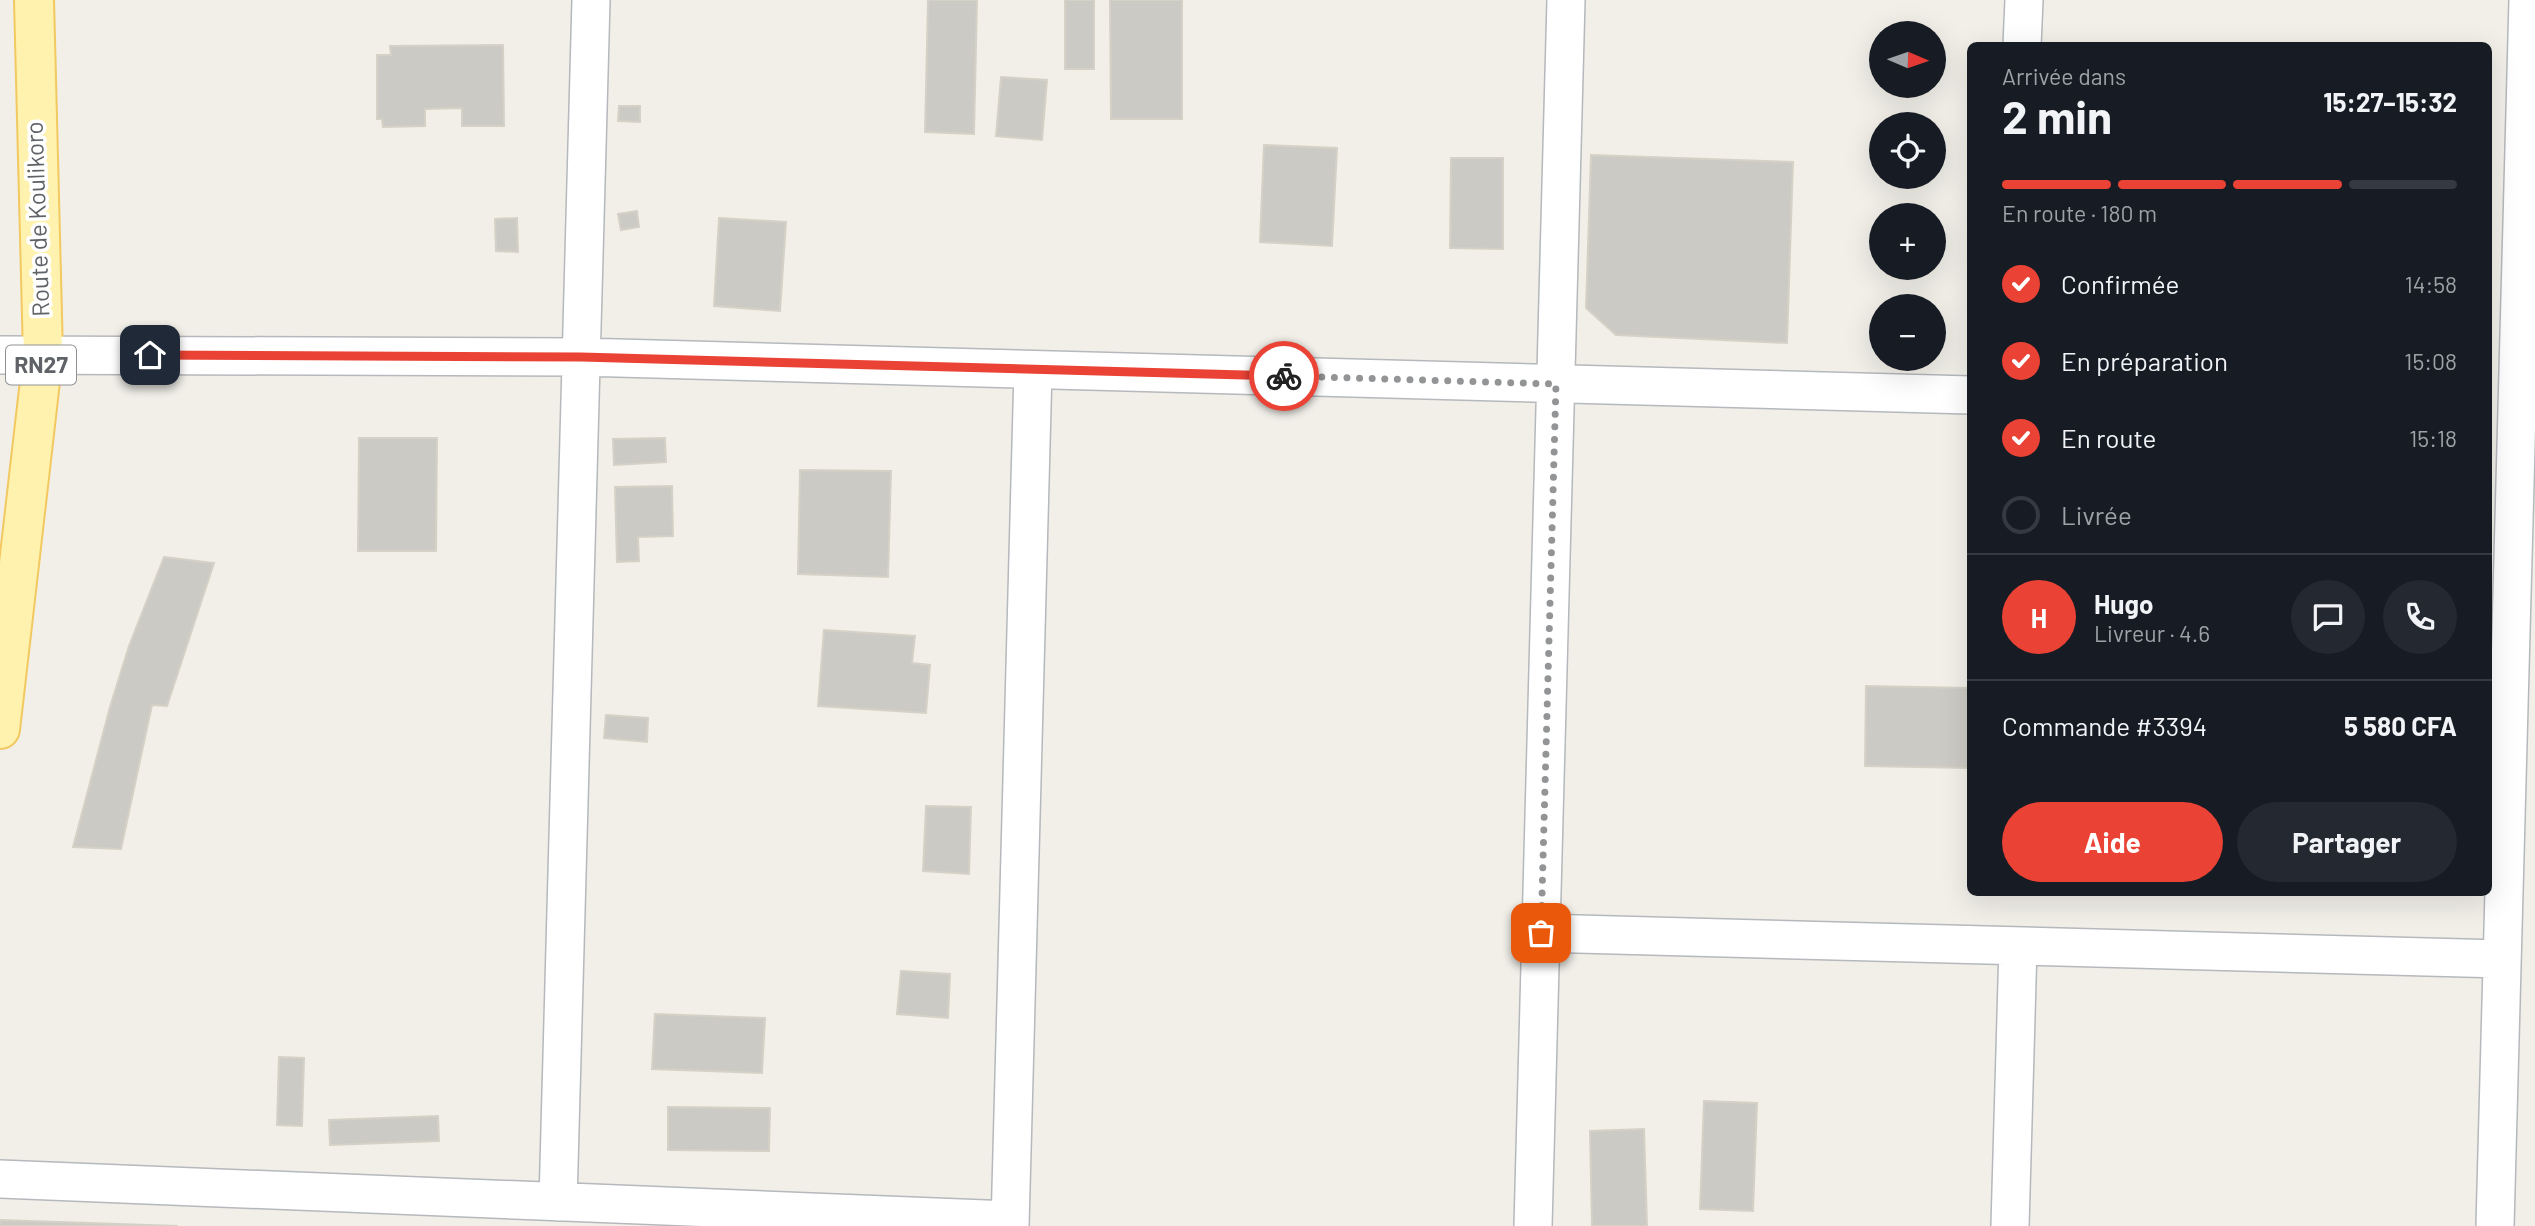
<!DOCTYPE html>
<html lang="fr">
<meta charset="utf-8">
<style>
:root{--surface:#171b24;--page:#242831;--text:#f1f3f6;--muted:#9ea1a6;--line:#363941;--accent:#ea4335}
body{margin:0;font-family:Barlow,sans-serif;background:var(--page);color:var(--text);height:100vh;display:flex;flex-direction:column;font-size:26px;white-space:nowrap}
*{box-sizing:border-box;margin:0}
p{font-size:23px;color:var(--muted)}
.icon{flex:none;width:38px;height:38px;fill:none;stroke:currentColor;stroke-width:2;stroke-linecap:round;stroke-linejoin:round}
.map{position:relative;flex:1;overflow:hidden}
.panel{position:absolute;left:1967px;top:42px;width:525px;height:854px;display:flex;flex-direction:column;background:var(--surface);border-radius:10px;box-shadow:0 7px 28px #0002}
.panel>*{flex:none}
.needle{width:46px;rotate:92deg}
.buttons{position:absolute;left:1869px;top:21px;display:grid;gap:14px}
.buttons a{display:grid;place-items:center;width:77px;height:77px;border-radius:50%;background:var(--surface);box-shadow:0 7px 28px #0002;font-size:35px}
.pin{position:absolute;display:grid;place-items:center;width:60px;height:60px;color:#fff;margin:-30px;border-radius:14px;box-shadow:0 4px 10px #0006}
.courier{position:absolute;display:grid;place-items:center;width:70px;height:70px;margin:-35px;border:5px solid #ea4335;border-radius:50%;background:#fff;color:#222;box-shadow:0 2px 9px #0007}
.headline em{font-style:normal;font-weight:700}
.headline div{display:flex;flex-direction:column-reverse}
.headline{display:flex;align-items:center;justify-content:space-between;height:119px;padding:0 35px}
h1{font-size:46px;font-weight:700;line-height:52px}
.bar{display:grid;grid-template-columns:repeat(4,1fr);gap:10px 7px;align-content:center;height:84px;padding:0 35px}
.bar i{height:9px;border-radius:5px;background:var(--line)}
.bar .current{background:var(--accent)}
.bar p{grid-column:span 4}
.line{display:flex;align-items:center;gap:18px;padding:0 35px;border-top:2px solid var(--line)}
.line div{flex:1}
.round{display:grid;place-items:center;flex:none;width:74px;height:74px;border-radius:37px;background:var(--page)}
ol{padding:0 35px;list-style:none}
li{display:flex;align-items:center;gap:21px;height:77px}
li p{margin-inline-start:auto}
li .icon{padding:7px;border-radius:50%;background:var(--accent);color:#fff;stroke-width:4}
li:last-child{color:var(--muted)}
li i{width:38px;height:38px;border:4px solid var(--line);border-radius:50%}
.button{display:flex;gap:14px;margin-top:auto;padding:14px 35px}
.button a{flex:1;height:80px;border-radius:42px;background:var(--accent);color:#fff;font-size:28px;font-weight:700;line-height:80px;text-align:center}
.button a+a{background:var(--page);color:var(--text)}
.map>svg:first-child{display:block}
</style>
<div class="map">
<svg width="2535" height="1226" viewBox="0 0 2535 1226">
<rect width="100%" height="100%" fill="#f1efe8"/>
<path fill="#cccac5" stroke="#d6d1c6" stroke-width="2" d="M 928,0 L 977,0 L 974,134 L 925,132 Z
M 1065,0 L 1094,0 L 1094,69 L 1065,69 Z
M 1110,0 L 1182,0 L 1182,119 L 1111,119 Z
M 503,45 L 504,126 L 462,126 L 462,108 L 425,109 L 425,126 L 383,127 L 382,119 L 377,119 L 377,55 L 391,55 L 390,46 Z
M 1001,77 L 1047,80 L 1042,140 L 996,136 Z
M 619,106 L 640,106 L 640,122 L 618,121 Z
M 1264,145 L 1337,148 L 1332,246 L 1260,242 Z
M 1591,155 L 1793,162 L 1787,343 L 1616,335 L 1586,308 Z
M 1451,158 L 1503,158 L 1503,249 L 1450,248 Z
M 637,211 L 639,227 L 621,230 L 618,214 Z
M 517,218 L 518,252 L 496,251 L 495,219 Z
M 719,218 L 786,222 L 780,311 L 714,306 Z
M 359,438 L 437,438 L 436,551 L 358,551 Z
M 665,438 L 666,462 L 614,465 L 613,439 Z
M 800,470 L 891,471 L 888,577 L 798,574 Z
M 672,486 L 673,536 L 638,537 L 639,561 L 617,562 L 615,487 Z
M 164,557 L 214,563 L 167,706 L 152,705 L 121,849 L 73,847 L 110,707 L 129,646 Z
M 824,630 L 915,636 L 912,663 L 930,665 L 926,713 L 818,706 Z
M 1866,686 L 1970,688 L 1970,768 L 1865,766 Z
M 606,715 L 648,718 L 647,742 L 604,738 Z
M 926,806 L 971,807 L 969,874 L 923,871 Z
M 901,971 L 950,974 L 948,1018 L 897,1014 Z
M 655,1014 L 765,1018 L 762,1073 L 652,1069 Z
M 279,1057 L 304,1058 L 302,1126 L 277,1125 Z
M 1704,1101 L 1757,1103 L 1753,1211 L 1700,1209 Z
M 668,1107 L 770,1108 L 769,1151 L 668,1150 Z
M 438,1116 L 439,1141 L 330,1145 L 329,1120 Z
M 1644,1129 L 1647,1226 L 1592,1226 L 1590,1131 Z
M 0,1220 L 178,1226 L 0,1226 Z"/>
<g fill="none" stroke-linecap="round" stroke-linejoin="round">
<defs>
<path id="minor" d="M 2022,46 L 2024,0
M 0,355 L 581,357 L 1970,395
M 1541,933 L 2502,959
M 0,1179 L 1010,1220
M 558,1202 L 591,0
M 1010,1226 L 1033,370
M 1533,1226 L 1566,0
M 2010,1226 L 2018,946
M 2495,1226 L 2528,0"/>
<path id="primary" d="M 0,729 L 43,355 L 34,0"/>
</defs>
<use href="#minor" stroke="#b5b8bc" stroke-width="40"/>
<use href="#primary" stroke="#f2c960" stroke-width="42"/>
<use href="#minor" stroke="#fff" stroke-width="37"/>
<use href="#primary" stroke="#fff2af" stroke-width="38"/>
</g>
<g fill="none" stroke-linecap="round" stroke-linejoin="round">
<path stroke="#929495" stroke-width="7" stroke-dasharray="0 12.6" d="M 1284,376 L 1556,384 L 1541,933"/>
<path stroke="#ea4335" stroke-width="9" d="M 150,355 L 581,357 L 1284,376"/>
</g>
<g text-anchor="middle" stroke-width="7" stroke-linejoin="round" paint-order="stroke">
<rect fill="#fff" stroke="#8f9295" stroke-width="2" x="6" y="345.5" width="70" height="39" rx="5"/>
<g font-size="23" font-weight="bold" fill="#5f6368">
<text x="41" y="373">RN27</text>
</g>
<g font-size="24" fill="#5f6368" stroke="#fff">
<text transform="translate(38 219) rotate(-92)" y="8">Route de Koulikoro</text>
</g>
</g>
</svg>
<div class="buttons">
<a><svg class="needle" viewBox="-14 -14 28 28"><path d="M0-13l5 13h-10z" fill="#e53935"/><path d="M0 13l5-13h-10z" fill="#9ea1a6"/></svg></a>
<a><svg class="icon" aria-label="locate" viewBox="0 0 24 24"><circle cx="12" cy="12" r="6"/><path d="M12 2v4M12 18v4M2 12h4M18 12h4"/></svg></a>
<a>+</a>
<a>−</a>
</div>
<div class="pin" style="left:1541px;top:933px;background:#ea580c"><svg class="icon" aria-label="bag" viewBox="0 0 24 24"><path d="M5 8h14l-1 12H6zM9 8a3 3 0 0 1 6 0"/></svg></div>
<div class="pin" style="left:150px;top:355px;background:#1f2937"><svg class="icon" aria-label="home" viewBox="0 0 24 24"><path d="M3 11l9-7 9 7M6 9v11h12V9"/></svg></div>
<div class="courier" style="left:1284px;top:376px"><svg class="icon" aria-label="bike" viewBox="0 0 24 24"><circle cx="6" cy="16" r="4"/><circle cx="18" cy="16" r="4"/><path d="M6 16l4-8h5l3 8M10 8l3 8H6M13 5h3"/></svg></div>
<section class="panel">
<div class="headline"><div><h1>2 min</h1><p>Arrivée dans</p></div><em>15:27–15:32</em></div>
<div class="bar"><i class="current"></i><i class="current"></i><i class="current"></i><i></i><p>En route · 180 m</p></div>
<ol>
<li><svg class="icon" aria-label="check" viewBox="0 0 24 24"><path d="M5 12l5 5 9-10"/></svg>Confirmée<p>14:58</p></li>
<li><svg class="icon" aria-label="check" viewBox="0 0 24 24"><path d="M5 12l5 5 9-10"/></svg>En préparation<p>15:08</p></li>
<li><svg class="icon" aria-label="check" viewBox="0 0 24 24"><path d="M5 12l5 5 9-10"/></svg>En route<p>15:18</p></li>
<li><i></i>Livrée</li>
</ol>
<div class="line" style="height:126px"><b class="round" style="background:var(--accent);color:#fff">H</b><div><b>Hugo</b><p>Livreur · 4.6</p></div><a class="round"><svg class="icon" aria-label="chat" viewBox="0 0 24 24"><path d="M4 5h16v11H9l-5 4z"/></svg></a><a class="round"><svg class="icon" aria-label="phone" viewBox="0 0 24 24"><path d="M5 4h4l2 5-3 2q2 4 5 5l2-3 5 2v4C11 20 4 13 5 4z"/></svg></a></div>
<div class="line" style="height:91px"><div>Commande #3394</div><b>5 580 CFA</b></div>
<div class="button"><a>Aide</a><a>Partager</a></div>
</section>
</div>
